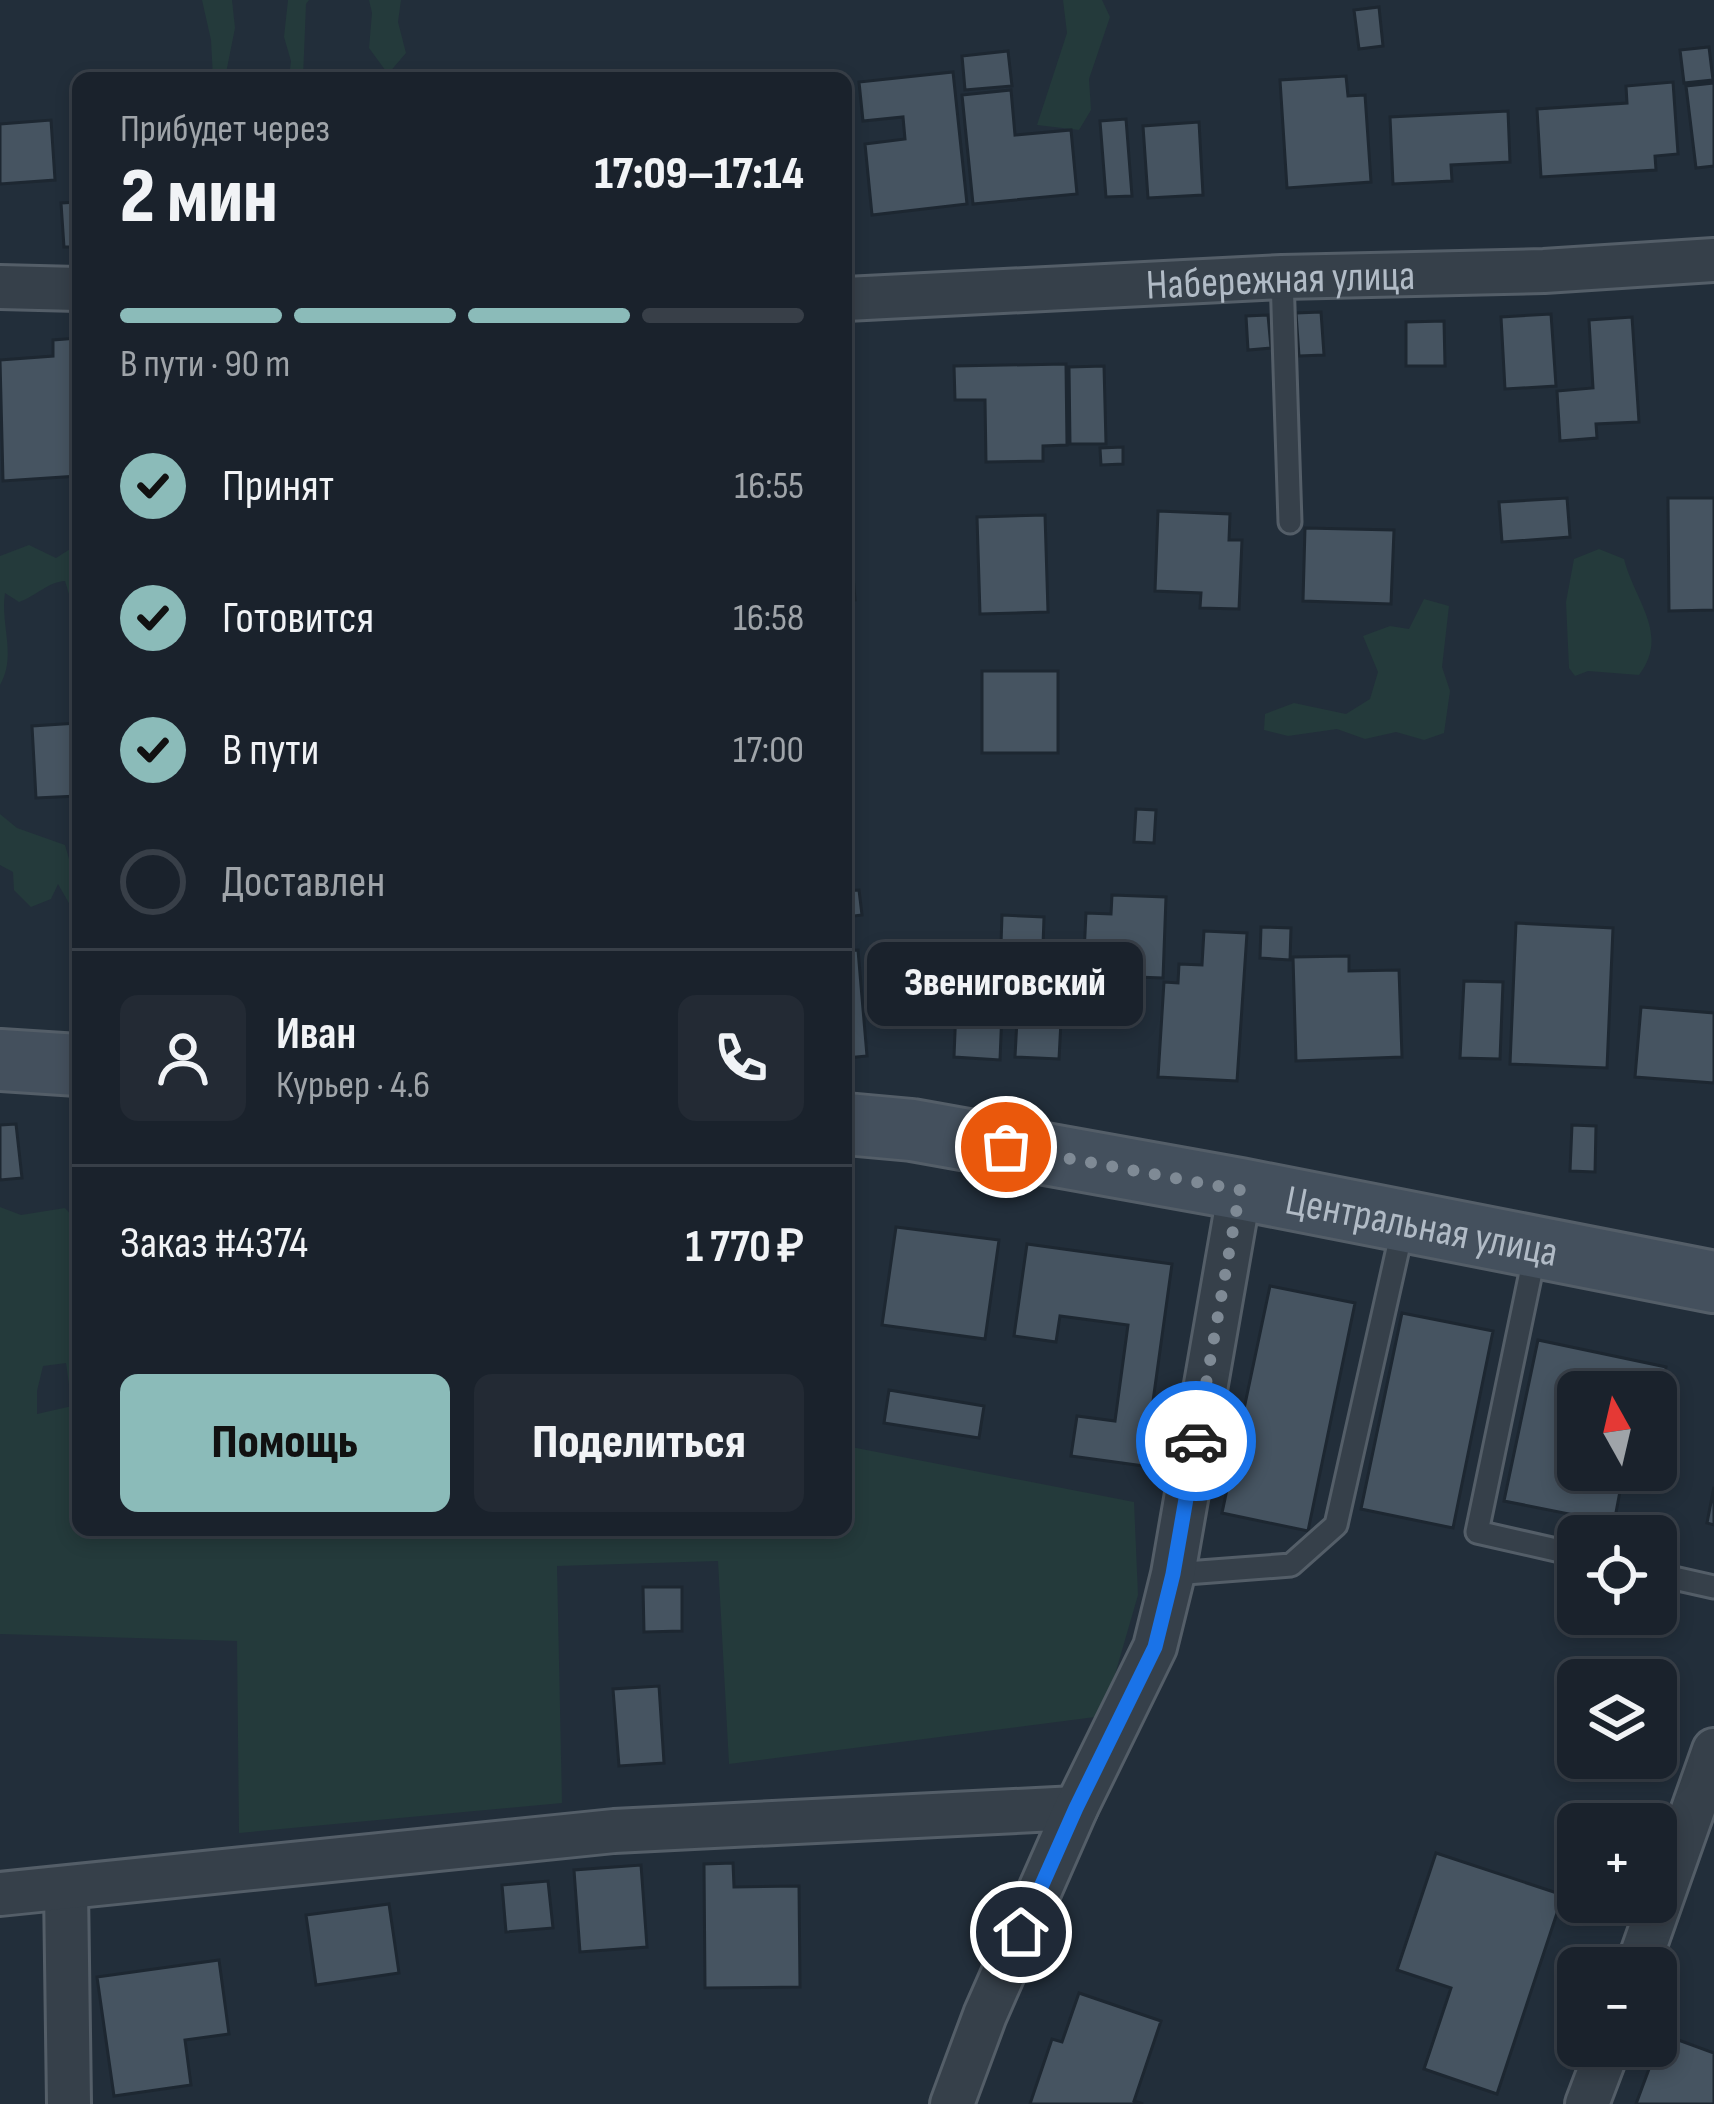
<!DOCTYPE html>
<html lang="ru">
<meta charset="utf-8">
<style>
:root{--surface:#1a222c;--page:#232a34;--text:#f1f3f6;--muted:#9fa4a9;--line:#383f48;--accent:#8bbbb9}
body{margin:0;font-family:"Sofia Sans Condensed",sans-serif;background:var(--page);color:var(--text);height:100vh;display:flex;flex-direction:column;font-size:45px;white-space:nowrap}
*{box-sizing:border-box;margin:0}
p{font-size:39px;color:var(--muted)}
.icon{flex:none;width:66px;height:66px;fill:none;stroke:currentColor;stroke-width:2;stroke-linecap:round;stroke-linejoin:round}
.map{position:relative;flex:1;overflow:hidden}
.details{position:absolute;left:72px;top:72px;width:780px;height:1464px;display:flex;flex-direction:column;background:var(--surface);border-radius:18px;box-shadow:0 6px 18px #0003,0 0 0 3px var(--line)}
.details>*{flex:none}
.needle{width:78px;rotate:352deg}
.tools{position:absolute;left:1557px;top:1371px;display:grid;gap:24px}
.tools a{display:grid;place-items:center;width:120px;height:120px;border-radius:18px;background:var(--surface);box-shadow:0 6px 18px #0003,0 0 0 3px var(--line);font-size:60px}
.pin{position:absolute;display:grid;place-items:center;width:102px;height:102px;color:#fff;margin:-51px;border:6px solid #fff;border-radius:50%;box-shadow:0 3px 12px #0007}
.courier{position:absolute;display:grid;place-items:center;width:120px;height:120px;margin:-60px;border:9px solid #1a73e8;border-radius:50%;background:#fff;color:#222;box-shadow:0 3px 15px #0007}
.bubble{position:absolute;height:84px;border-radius:18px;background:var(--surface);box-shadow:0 6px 18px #0003,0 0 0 3px var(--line);font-size:39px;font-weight:800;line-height:84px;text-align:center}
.summary em{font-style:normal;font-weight:800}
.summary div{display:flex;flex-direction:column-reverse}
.summary{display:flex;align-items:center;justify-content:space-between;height:204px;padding:0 48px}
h1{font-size:78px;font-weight:800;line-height:90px}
.bar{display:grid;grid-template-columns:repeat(4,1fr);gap:18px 12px;align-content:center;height:144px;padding:0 48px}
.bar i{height:15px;border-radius:9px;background:var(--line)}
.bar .current{background:var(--accent)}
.bar p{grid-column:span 4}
.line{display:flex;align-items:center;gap:30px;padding:0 48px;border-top:3px solid var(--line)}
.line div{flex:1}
.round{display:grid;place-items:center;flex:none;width:126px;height:126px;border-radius:18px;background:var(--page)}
ol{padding:0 48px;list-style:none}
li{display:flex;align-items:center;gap:36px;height:132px}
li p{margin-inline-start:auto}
li .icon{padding:12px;border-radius:50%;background:var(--accent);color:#111;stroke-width:4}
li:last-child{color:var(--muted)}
li i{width:66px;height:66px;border:6px solid var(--line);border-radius:50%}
.primary-button{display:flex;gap:24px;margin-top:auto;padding:24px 48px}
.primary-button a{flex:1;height:138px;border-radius:18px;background:var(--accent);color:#111;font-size:48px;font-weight:800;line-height:138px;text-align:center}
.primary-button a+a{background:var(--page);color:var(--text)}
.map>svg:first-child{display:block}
</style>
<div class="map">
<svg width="1714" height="2104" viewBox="0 0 1714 2104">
<rect width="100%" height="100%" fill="#222e3a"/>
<path fill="#243a3b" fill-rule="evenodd" d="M 202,0 L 232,0 L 235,28 L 225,78 L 213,78 L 211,40 Z
M 288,0 L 309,0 L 306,4 L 303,78 L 289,78 L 291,61 L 284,37 Z
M 369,0 L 401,0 L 398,22 L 406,53 L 388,74 L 369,48 L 372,13 Z
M 1063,0 L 1102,0 L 1110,17 L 1089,79 L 1091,110 L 1079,130 L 1037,125 L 1067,33 Z
M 78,544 L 78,624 L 65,581 C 48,582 36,596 19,602 L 5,593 C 0,625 17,655 0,685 L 0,556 L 29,545 L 56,558 Z
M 1599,549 L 1624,559 C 1635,602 1670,634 1639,675 L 1588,671 L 1575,676 L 1569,668 L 1566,602 L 1574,559 Z
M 1424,599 L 1449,606 L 1442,667 L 1450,691 L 1444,733 L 1424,740 L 1396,732 L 1365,739 L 1337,729 L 1288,736 L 1264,730 L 1265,714 L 1294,703 L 1346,714 L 1370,699 L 1378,672 L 1363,636 L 1390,626 L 1409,629 Z
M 0,814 L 17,828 L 65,845 L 74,876 L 78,877 L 78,919 L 58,884 L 51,899 L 31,907 L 14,890 L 13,872 L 0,865 Z
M 0,1207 L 21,1215 L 65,1208 L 78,1222 L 78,1530 L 846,1530 L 846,1446 L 1134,1502 L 1138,1595 L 1103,1716 L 729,1764 L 718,1561 L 557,1566 L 562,1803 L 239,1833 L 237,1641 L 0,1634 ZM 66,1363 L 72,1406 L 37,1414 L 37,1391 L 43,1366 Z"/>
<path fill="#465461" stroke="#1d2731" stroke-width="3" d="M 1379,7 L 1383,46 L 1359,49 L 1354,10 Z
M 1709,47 L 1713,80 L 1684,83 L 1680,50 Z
M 1008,51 L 1012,86 L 965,90 L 962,56 Z
M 953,72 L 967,204 L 872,215 L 865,144 L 905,139 L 903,117 L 863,121 L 859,82 Z
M 1346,76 L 1348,96 L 1365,95 L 1371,182 L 1287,188 L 1280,80 Z
M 1673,82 L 1678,154 L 1655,156 L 1656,170 L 1541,177 L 1537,109 L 1627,103 L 1626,86 Z
M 1714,83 L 1714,166 L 1696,168 L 1686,86 Z
M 1011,90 L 1015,135 L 1071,130 L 1077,194 L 973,204 L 962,95 Z
M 1508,111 L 1510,162 L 1451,165 L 1452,181 L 1393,184 L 1390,117 Z
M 1126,119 L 1132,196 L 1106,197 L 1100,121 Z
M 51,120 L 55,180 L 0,184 L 0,124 Z
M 1199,122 L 1203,195 L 1148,198 L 1143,126 Z
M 78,202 L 78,247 L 64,247 L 61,203 Z
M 1321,312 L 1324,355 L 1299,356 L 1296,313 Z
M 1551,314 L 1556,386 L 1505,389 L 1501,317 Z
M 1268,315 L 1271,348 L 1248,350 L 1246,316 Z
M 1632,317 L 1639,422 L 1596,424 L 1597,438 L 1560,441 L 1557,391 L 1593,388 L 1589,320 Z
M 1444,321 L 1445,366 L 1406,366 L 1406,322 Z
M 78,338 L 78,476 L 3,481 L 0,360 L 53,356 L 53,340 Z
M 1066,364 L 1067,445 L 1043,446 L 1043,461 L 986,462 L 985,400 L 955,400 L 954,366 Z
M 1104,366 L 1106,444 L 1070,444 L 1069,367 Z
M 1123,447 L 1123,464 L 1101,465 L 1100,448 Z
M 1567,498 L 1570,537 L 1502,542 L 1499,502 Z
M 1668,498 L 1714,498 L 1714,610 L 1669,611 Z
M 1158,511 L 1230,514 L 1229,540 L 1242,540 L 1239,609 L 1200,608 L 1201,593 L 1155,591 Z
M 1045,515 L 1048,612 L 980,614 L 977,517 Z
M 1305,528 L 1394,530 L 1391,604 L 1303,601 Z
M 846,575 L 853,575 L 855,600 L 846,601 Z
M 982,671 L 1058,671 L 1058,753 L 982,753 Z
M 78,723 L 78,796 L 36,798 L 32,726 Z
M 1136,809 L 1156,810 L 1154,843 L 1134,842 Z
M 859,890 L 862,915 L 846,917 L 846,891 Z
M 1112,895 L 1166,897 L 1163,978 L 1083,975 L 1086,913 L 1111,914 Z
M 1002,915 L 1044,917 L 1043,945 L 1001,944 Z
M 1516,923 L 1613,928 L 1607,1068 L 1510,1064 Z
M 1261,927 L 1291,928 L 1290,960 L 1260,958 Z
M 1204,931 L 1247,933 L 1237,1081 L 1158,1077 L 1164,982 L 1178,983 L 1179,964 L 1202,965 Z
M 858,950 L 867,1056 L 846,1058 L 846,951 Z
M 1349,956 L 1349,971 L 1399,970 L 1402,1057 L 1296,1061 L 1293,957 Z
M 958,959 L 1004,961 L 1000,1060 L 954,1057 Z
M 1464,981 L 1503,982 L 1500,1059 L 1460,1058 Z
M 1018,1001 L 1062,1002 L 1059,1059 L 1015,1057 Z
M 1641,1007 L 1714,1013 L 1714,1083 L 1635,1077 Z
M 16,1124 L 22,1178 L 0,1180 L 0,1125 Z
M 1572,1125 L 1596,1126 L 1595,1172 L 1570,1171 Z
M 896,1227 L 999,1240 L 985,1339 L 882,1325 Z
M 1027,1244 L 1172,1264 L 1144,1466 L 1071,1456 L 1077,1416 L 1115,1421 L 1128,1325 L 1060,1316 L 1056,1342 L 1014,1336 Z
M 1270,1286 L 1355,1303 L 1308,1531 L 1222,1513 Z
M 1402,1313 L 1493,1331 L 1453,1528 L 1361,1509 Z
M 1538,1340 L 1666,1367 L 1656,1413 L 1656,1392 L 1578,1392 L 1578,1470 L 1624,1470 L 1614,1523 L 1504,1501 Z
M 889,1390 L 984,1406 L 979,1438 L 884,1423 Z
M 1714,1487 L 1714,1525 L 1707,1523 Z
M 643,1587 L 682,1587 L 682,1631 L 644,1632 Z
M 659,1686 L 664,1763 L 619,1766 L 613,1689 Z
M 1436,1853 L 1563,1895 L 1497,2094 L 1424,2069 L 1451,1988 L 1397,1970 Z
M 733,1863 L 734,1887 L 799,1886 L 800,1987 L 705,1988 L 704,1864 Z
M 641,1865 L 647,1947 L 580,1952 L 574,1870 Z
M 548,1881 L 553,1928 L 506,1932 L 502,1885 Z
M 389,1904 L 399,1973 L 316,1985 L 306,1915 Z
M 219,1960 L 229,2034 L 185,2040 L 191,2085 L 114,2096 L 97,1977 Z
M 1079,1993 L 1161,2021 L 1134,2101 L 1143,2104 L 1030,2104 L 1052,2039 L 1062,2042 Z
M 1662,2034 L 1714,2053 L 1714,2104 L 1636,2104 Z"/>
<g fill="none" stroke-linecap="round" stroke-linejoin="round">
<defs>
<path id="lane" d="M 1282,277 L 1290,522
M 1536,1248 L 1477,1532 L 1578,1555
M 1173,1574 L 1291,1565 L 1336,1525 L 1403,1226
M 1656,1574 L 1714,1587"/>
<g id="street">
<path d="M 0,287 L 78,289"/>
<path id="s1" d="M 846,299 L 1282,277 L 1544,271 L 1714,260"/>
<path d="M 66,1889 L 69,2104"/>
<path d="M 0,1894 L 614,1831 L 1076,1808"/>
<path d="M 1637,1968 L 1714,1750"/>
<path d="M 952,2104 L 985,2015 L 1076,1808 L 1155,1647 L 1173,1574 L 1240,1189"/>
<path d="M 1587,2104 L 1609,2046"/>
</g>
<g id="secondary">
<path d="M 0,1060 L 78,1065"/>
<path id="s2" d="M 846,1124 L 912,1130 L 1240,1189 L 1714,1282"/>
</g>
</defs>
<use href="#lane" stroke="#545e68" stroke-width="27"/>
<use href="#street" stroke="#545e68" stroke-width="48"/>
<use href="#secondary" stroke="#545e68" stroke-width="66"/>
<use href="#lane" stroke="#36404a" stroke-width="21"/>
<use href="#street" stroke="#36404a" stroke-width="42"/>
<use href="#secondary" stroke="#44505d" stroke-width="60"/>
</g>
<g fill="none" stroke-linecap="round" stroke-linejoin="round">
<path stroke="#7f8a95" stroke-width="12" stroke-dasharray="0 21.6" d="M 1006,1147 L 1240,1190 L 1196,1441"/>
<path stroke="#1a73e8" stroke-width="15" d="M 1021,1932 L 1076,1808 L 1155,1647 L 1173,1574 L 1196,1441"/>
</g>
<g text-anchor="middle" stroke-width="12" stroke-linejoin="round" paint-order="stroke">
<g font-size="42" fill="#b1bbc6" stroke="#1b252f">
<text dy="15" stroke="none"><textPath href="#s1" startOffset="435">Набережная улица</textPath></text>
<text dy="15" stroke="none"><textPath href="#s2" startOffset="585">Центральная улица</textPath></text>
</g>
</g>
</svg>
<div class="tools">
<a><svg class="needle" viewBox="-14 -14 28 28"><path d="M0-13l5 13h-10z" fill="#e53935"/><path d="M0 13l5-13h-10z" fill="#9fa4a9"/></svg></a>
<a><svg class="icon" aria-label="locate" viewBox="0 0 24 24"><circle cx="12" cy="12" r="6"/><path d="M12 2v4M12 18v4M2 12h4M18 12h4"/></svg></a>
<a><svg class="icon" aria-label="layers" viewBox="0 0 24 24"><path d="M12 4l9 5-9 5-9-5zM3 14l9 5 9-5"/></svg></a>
<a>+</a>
<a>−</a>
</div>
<div class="pin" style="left:1006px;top:1147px;background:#ea580c"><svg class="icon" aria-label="bag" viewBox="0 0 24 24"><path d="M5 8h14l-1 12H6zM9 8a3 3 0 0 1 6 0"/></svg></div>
<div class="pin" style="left:1021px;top:1932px;background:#1f2937"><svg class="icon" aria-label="home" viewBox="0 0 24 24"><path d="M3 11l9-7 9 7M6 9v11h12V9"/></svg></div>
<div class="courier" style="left:1196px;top:1441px"><svg class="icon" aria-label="car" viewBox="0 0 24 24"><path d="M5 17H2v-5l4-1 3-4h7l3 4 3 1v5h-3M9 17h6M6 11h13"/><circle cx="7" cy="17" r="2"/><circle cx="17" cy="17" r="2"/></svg></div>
<div class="bubble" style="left:867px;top:942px;width:276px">Звениговский</div>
<section class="details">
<div class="summary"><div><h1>2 мин</h1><p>Прибудет через</p></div><em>17:09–17:14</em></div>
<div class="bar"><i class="current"></i><i class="current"></i><i class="current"></i><i></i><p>В пути · 90 m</p></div>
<ol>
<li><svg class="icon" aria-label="check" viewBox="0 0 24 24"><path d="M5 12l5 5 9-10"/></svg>Принят<p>16:55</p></li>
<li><svg class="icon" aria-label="check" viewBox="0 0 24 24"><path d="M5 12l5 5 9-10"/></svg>Готовится<p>16:58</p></li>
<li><svg class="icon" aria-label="check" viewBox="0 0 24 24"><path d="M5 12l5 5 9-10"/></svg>В пути<p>17:00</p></li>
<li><i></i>Доставлен</li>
</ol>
<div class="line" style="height:216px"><a class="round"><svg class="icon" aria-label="person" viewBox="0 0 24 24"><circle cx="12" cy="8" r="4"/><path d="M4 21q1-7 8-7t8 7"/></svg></a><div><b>Иван</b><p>Курьер · 4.6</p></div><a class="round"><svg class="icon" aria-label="phone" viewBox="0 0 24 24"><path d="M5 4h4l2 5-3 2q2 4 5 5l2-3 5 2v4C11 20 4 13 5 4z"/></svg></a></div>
<div class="line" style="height:156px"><div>Заказ #4374</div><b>1 770 ₽</b></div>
<div class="primary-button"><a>Помощь</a><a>Поделиться</a></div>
</section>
</div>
